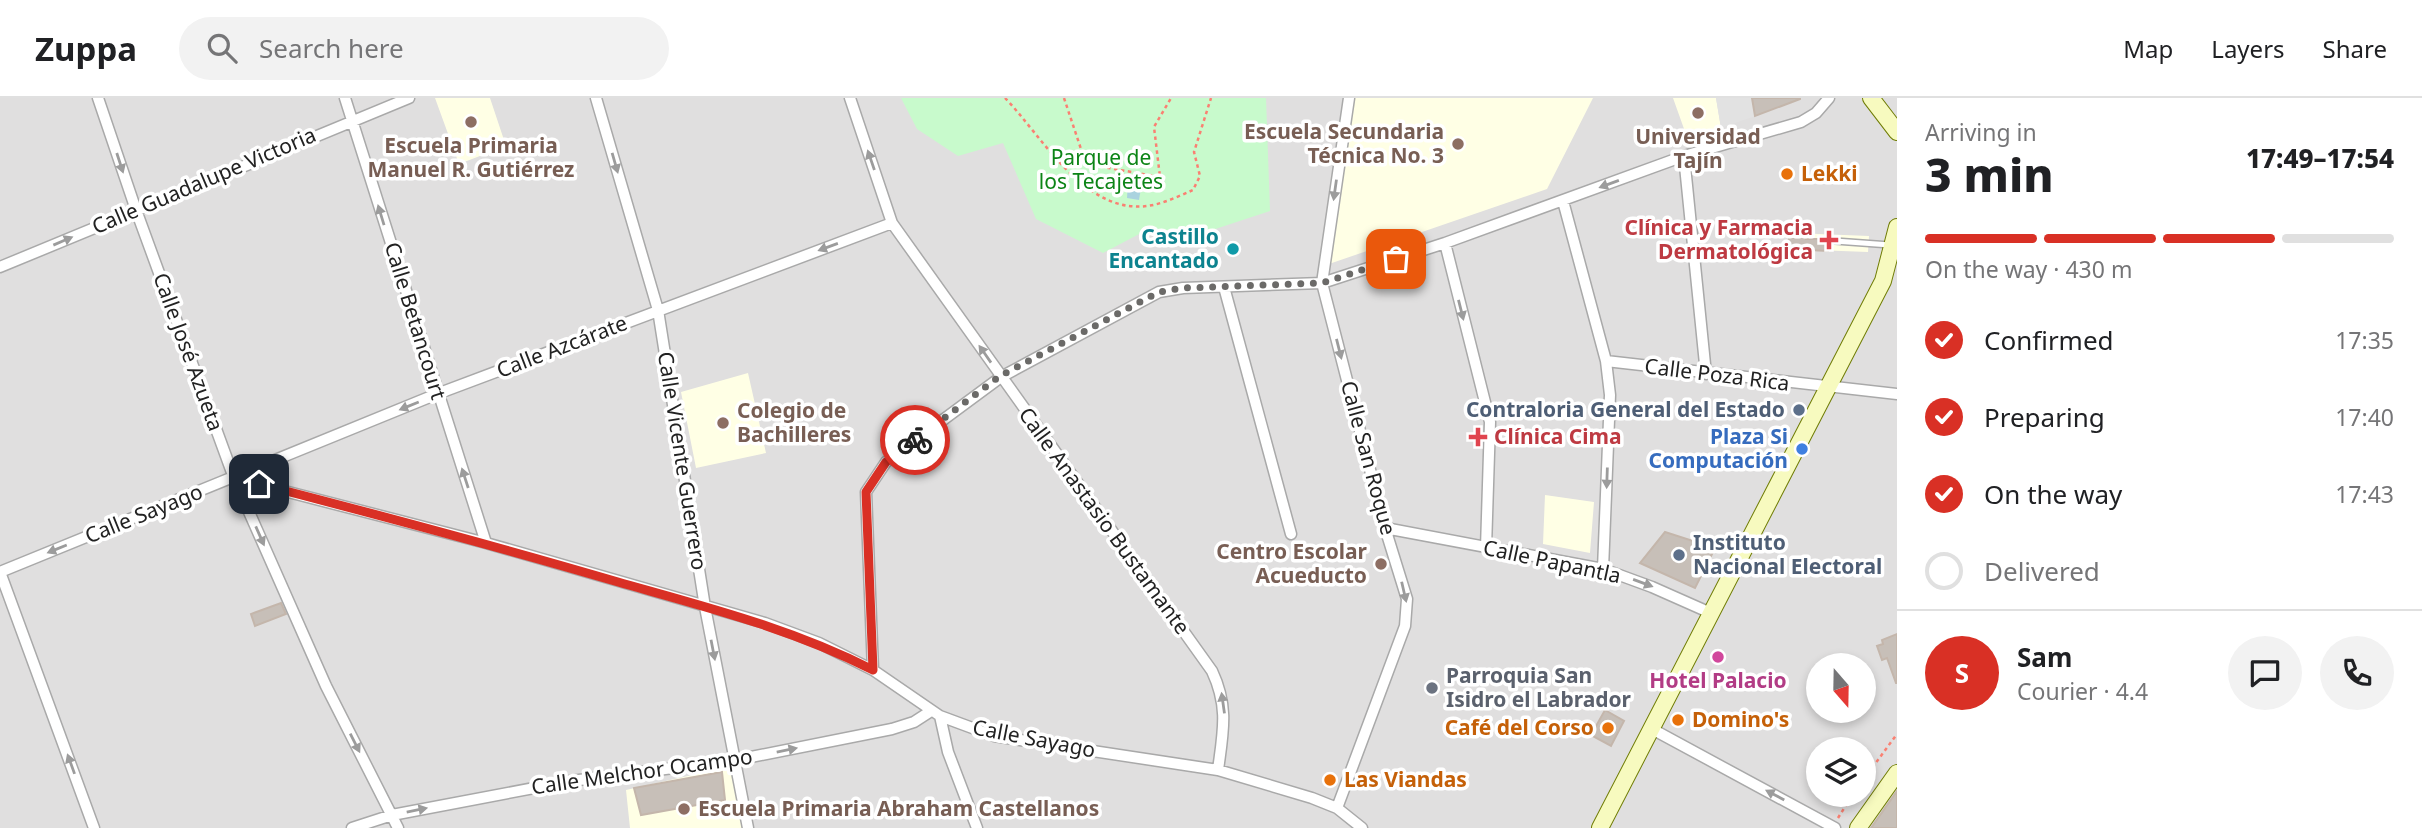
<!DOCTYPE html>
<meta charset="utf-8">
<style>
:root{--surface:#fff;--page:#f2f2f2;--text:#202124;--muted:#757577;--line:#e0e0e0;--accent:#d93025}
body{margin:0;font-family:"Noto Sans",sans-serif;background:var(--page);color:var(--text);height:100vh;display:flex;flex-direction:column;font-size:26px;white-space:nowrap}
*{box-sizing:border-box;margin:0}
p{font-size:23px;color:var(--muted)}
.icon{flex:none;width:38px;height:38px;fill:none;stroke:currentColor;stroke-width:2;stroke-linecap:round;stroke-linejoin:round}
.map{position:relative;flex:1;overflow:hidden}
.sheet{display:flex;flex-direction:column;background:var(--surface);width:525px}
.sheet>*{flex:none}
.needle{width:46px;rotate:160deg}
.fabs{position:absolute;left:1806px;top:555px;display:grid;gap:14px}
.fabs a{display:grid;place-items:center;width:70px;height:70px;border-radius:50%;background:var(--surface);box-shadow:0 4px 10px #0003;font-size:35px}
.pin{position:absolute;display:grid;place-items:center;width:60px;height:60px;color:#fff;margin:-30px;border-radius:14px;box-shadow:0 4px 10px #0006}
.courier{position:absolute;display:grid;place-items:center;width:70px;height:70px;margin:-35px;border:5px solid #d93025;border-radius:50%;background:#fff;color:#222;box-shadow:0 2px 9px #0007}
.headline em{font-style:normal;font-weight:800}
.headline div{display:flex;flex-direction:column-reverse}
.headline{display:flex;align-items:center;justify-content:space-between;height:119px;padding:0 28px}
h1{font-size:46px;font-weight:800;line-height:52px}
.bar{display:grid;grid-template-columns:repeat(4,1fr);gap:10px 7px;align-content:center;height:84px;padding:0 28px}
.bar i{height:9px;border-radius:5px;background:var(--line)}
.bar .selected{background:var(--accent)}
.bar p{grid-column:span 4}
.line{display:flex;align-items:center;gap:18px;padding:0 28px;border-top:2px solid var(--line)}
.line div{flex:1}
.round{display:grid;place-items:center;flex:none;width:74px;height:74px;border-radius:37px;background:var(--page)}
ol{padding:0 28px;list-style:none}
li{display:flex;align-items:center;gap:21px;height:77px}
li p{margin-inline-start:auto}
li .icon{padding:7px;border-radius:50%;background:var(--accent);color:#fff;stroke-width:4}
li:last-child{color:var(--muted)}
li i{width:38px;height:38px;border:4px solid var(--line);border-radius:50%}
header{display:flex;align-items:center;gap:42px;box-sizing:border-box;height:98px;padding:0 35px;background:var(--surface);border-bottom:2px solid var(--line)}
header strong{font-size:33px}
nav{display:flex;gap:38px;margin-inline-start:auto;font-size:24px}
.search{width:490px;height:63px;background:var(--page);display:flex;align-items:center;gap:18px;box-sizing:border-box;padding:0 24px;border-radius:38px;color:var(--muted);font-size:26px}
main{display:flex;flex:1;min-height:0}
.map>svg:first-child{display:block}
</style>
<header>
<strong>Zuppa</strong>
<div class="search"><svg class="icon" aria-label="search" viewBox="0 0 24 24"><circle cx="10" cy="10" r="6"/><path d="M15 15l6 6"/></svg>Search here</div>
<nav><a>Map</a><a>Layers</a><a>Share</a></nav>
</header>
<main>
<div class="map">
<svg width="1897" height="730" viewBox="0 0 1897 730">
<rect width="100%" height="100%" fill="#f2efe9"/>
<path fill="#e0dfdf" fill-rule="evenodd" d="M 0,0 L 1897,0 L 1897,730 L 0,730 ZM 1818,567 L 1864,567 L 1864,612 L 1818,612 ZM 1818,651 L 1864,651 L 1864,696 L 1818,696 Z"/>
<path fill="#ffffe5" d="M 435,0 L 490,0 L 506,48 L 459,66 Z
M 1351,0 L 1593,0 L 1547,91 L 1329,166 Z
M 1673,0 L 1716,0 L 1721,30 L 1688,42 Z
M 1794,135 L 1869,138 L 1868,154 L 1788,151 L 1789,139 L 1794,140 Z
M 748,275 L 766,355 L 696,370 L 681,294 Z
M 1545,397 L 1594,404 L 1590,455 L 1543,446 Z
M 732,668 L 743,730 L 630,730 L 626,692 Z"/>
<path fill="#c8facc" d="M 901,0 L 1266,0 L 1270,113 L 1188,140 L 1143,134 L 1103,155 L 1036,121 L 1003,45 L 958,58 L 917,31 Z"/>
<path fill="#e2e2e2" d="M 1716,0 L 1752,0 L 1755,18 L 1721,30 Z"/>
<path fill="#aad3df" d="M 1128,83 L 1142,84 L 1139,102 L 1127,100 Z"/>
<path fill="#c7bfb8" stroke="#c4b6ab" stroke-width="2" d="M 1752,0 L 1800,0 L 1800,1 L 1755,18 Z
M 1794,135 L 1806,136 L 1806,141 L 1828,141 L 1828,153 L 1788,151 L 1789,139 L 1794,140 Z
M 1665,434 L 1715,450 L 1695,490 L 1640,465 Z
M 281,505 L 286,516 L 255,528 L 251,516 Z
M 1897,536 L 1897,585 L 1896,585 L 1887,560 L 1882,562 L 1877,548 L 1883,546 L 1882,542 Z
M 1605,612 L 1624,623 L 1611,648 L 1591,637 Z
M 722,674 L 725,702 L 641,717 L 634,690 Z
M 1897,693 L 1897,730 L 1871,730 Z"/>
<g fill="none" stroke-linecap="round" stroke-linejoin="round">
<defs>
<path id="service" d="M 1835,143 L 1890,147"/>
<path id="minor" d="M 98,0 L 136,112 L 234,380 L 326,588 L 398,730
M 345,0 L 486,445
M 596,0 L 658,212 L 705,509 L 748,730
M 850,0 L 892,125 L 1212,573 C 1229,609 1223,634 1218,672
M 1684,58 L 1706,276
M 1563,103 L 1606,263 L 1610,297 L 1603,471
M 1445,145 L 1490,324 L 1486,450
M 0,169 L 409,0
M 1224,189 L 1291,436
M 1606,263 L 1897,296
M 234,380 L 486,445 L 765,525 L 819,545 L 873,572 L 940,618 L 994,638 L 1218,672 L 1312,700 L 1337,710 L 1362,730
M 1385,430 L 1603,471 L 1652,489 L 1713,516
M 0,474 L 437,296 L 892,125
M 0,474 L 94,730
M 873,572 L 866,394 L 886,364 L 1001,279 L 1159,194 L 1183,190 L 1322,185 L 1445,145 L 1684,58 L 1801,24 L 1816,15 L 1829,0
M 940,618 L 948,654 L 977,730
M 1652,631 L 1835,730
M 1337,710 L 1405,528 L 1407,501 L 1385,430 L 1322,185 L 1349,0
M 352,730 L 392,717 L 571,683 L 736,662 L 892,631 L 914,624 L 931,613"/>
<path id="secondary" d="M 1871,0 L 1897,34
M 1600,730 L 1883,183 L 1897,129
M 1858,730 L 1897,675"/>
</defs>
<use href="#service" stroke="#a9a9a9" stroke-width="8"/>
<use href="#minor" stroke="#a9a9a9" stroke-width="13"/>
<use href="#secondary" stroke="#707d05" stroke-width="18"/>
<path stroke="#fa8072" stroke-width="2.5" stroke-dasharray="3.5 3.5" stroke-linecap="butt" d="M 1005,0 C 1042,38 1084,116 1147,108 C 1163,106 1179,98 1193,92 L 1200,78 L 1194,54 L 1211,0
M 1064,0 L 1086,66 L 1160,79 L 1154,29 L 1171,0
M 1864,681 L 1897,636
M 1838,720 L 1853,696"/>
<use href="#service" stroke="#fff" stroke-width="5"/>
<use href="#minor" stroke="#fff" stroke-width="10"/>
<use href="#secondary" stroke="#f7fabf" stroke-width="16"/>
</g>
<defs><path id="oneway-solid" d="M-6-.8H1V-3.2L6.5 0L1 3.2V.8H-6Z" transform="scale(1.75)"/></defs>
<g fill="#9c9c9c">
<use href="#oneway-solid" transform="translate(871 62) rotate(-109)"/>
<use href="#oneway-solid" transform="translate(120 65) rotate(72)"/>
<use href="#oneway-solid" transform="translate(615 65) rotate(74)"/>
<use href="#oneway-solid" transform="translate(1609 86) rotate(160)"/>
<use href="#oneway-solid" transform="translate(1335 92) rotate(98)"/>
<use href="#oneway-solid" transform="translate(381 117) rotate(-107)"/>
<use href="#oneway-solid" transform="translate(63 143) rotate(-23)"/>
<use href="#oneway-solid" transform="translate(828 149) rotate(160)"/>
<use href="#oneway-solid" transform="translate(1461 212) rotate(76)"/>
<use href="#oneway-solid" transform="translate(1339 251) rotate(76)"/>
<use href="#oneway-solid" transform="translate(985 256) rotate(-125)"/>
<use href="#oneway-solid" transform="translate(409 308) rotate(158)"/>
<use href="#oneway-solid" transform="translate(465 380) rotate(-108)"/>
<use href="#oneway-solid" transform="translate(1607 380) rotate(92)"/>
<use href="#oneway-solid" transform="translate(260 438) rotate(66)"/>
<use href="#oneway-solid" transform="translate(57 451) rotate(158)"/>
<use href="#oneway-solid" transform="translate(1643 485) rotate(20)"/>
<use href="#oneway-solid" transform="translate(1404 494) rotate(77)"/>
<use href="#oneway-solid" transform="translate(713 552) rotate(79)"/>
<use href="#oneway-solid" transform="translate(1223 605) rotate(-98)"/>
<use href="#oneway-solid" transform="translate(355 645) rotate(63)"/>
<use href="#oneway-solid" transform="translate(787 652) rotate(-11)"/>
<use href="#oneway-solid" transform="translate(71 666) rotate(-110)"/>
<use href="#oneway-solid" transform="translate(1775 697) rotate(-152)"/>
<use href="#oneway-solid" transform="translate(417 712) rotate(-11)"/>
</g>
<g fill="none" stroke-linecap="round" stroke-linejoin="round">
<path stroke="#6b6a68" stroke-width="7" stroke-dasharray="0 12.6" d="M 915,342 L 1000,278 L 1159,194 L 1183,190 L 1322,185 L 1396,161"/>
<path stroke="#d93025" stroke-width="9" d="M 259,386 C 379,417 499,449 618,484 C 706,509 790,530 873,572 L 866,394 L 886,364 L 915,342"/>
</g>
<g fill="#8d6e63" stroke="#fff" stroke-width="2.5">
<circle cx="1698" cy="15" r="7"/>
<circle cx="471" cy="24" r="7"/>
<circle cx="1458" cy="46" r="7"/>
<circle cx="723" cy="325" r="7"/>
<circle cx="1381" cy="466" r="7"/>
<circle cx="684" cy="711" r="7"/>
</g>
<g fill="#e8710a" stroke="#fff" stroke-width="2.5">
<circle cx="1787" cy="76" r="7"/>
<circle cx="1678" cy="622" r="7"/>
<circle cx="1608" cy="630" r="7"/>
<circle cx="1330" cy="682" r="7"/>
</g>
<g fill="#e0444e" stroke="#fff" stroke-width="2.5">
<path d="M1825.5 131.5h7v7h7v7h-7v7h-7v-7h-7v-7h7z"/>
<path d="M1474.5 328.5h7v7h7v7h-7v7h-7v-7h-7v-7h7z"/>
</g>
<circle fill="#0f9aa8" stroke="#fff" stroke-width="2.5" cx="1233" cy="151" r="7"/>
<g fill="#5c6f8a" stroke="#fff" stroke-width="2.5">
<circle cx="1799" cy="312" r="7"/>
<circle cx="1679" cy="457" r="7"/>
</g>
<circle fill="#3f7fe0" stroke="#fff" stroke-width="2.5" cx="1802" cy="351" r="7"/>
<circle fill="#d1479c" stroke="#fff" stroke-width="2.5" cx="1718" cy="559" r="7"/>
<circle fill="#6b7280" stroke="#fff" stroke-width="2.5" cx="1432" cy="590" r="7"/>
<g text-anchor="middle" stroke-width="7" stroke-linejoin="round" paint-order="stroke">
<g font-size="21" font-weight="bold" fill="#785e54" stroke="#fff" text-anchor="end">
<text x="1444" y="41">Escuela Secundaria<tspan x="1444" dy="24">Técnica No. 3</tspan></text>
<text x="1698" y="46" text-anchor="middle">Universidad<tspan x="1698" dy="24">Tajín</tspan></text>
<text x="471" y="55" text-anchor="middle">Escuela Primaria<tspan x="471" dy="24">Manuel R. Gutiérrez</tspan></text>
<text x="737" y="320" text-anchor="start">Colegio de<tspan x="737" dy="24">Bachilleres</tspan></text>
<text x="1367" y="461">Centro Escolar<tspan x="1367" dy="24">Acueducto</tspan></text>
<text x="698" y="718" text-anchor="start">Escuela Primaria Abraham Castellanos</text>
</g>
<g font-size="21" fill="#0c8416" stroke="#fff">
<text x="1101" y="67">Parque de<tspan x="1101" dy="24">los Tecajetes</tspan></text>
</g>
<g font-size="21" font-weight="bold" fill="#c56008" stroke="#fff" text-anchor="start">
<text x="1801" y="83">Lekki</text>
<text x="1692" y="629">Domino's</text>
<text x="1594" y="637" text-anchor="end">Café del Corso</text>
<text x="1344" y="689">Las Viandas</text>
</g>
<g font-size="21" fill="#222" stroke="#fff">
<text transform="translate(204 83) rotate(-23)" y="7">Calle Guadalupe Victoria</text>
<text transform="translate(415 223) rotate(73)" y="7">Calle Betancourt</text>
<text transform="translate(562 249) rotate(-21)" y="7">Calle Azcárate</text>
<text transform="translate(188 254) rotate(70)" y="7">Calle José Azueta</text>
<text transform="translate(1717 277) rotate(7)" y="7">Calle Poza Rica</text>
<text transform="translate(1368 360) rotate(75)" y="7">Calle San Roque</text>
<text transform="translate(682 363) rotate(81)" y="7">Calle Vicente Guerrero</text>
<text transform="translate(144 416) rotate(-22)" y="7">Calle Sayago</text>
<text transform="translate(1104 423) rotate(54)" y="7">Calle Anastasio Bustamante</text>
<text transform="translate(1552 464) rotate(12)" y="7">Calle Papantla</text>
<text transform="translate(1034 641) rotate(11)" y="7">Calle Sayago</text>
<text transform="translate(642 674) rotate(-8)" y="7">Calle Melchor Ocampo</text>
</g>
<g font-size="21" font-weight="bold" fill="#be3a42" stroke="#fff" text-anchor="end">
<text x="1813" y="137">Clínica y Farmacia<tspan x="1813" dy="24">Dermatológica</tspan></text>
<text x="1494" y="346" text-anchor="start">Clínica Cima</text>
</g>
<g font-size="21" font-weight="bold" fill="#0d838f" stroke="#fff" text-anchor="end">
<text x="1219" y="146">Castillo<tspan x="1219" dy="24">Encantado</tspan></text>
</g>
<g font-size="21" font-weight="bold" fill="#4e5e75" stroke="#fff" text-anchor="end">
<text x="1785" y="319">Contraloria General del Estado</text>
<text x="1693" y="452" text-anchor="start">Instituto<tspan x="1693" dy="24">Nacional Electoral</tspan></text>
</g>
<g font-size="21" font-weight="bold" fill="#366cbe" stroke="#fff" text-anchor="end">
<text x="1788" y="346">Plaza Si<tspan x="1788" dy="24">Computación</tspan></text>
</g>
<g font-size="21" font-weight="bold" fill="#5b616d" stroke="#fff" text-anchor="start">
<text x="1446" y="585">Parroquia San<tspan x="1446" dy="24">Isidro el Labrador</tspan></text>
</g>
<g font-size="21" font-weight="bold" fill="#b23c85" stroke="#fff">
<text x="1718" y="590">Hotel Palacio</text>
</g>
</g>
</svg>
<div class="fabs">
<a><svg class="needle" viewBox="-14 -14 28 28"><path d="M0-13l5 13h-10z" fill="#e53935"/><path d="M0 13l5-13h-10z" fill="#757577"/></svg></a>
<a><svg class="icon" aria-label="layers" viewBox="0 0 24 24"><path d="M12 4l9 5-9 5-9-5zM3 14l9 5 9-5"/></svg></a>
</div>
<div class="pin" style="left:1396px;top:161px;background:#ea580c"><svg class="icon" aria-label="bag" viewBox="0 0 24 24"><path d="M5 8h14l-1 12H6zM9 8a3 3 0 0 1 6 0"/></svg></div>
<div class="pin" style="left:259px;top:386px;background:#1f2937"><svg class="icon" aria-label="home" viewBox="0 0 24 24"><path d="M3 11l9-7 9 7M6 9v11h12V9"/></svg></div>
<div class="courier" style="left:915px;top:342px"><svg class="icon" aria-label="bike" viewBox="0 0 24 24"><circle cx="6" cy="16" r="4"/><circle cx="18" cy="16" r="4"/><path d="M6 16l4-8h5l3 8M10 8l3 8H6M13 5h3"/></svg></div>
</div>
<section class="sheet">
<div class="headline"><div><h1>3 min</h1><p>Arriving in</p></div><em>17:49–17:54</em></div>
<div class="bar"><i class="selected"></i><i class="selected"></i><i class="selected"></i><i></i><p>On the way · 430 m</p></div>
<ol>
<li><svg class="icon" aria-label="check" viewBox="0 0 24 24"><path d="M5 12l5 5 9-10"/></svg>Confirmed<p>17:35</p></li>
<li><svg class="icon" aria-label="check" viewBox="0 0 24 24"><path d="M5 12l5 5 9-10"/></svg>Preparing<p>17:40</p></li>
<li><svg class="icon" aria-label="check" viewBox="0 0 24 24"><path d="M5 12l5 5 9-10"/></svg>On the way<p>17:43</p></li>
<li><i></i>Delivered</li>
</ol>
<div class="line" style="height:126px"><b class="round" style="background:var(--accent);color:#fff">S</b><div><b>Sam</b><p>Courier · 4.4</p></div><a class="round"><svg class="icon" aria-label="chat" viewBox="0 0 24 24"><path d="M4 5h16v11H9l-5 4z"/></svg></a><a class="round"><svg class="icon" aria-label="phone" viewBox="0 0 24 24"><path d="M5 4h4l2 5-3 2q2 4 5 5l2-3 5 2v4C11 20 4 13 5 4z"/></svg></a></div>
</section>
</main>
